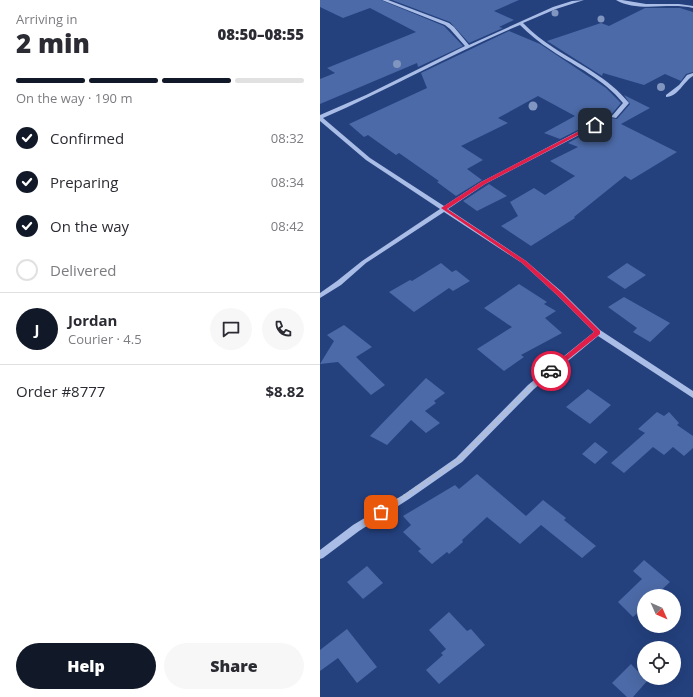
<!DOCTYPE html>
<meta charset="utf-8">
<style>
:root{--surface:#fff;--page:#f7f7f7;--text:#2b2b33;--muted:#7c7c81;--line:#e1e1e2;--accent:#111827}
body{margin:0;font-family:"Open Sans",sans-serif;background:var(--page);color:var(--text);height:100vh;display:flex;flex-direction:column;font-size:15px;white-space:nowrap}
*{box-sizing:border-box;margin:0}
p{font-size:13px;color:var(--muted)}
.icon{flex:none;width:22px;height:22px;fill:none;stroke:currentColor;stroke-width:2;stroke-linecap:round;stroke-linejoin:round}
.map{position:relative;flex:1;overflow:hidden}
.drawer{display:flex;flex-direction:column;background:var(--surface);width:320px}
.drawer>*{flex:none}
.needle{width:26px;rotate:135deg}
.fabs{position:absolute;left:317px;top:589px;display:grid;gap:8px}
.fabs a{display:grid;place-items:center;width:44px;height:44px;border-radius:50%;background:var(--surface);box-shadow:0 4px 16px #0002;font-size:20px}
.pin{position:absolute;display:grid;place-items:center;width:34px;height:34px;color:#fff;margin:-17px;border-radius:8px;box-shadow:0 2px 6px #0006}
.courier{position:absolute;display:grid;place-items:center;width:40px;height:40px;margin:-20px;border:3px solid #e11d48;border-radius:50%;background:#fff;color:#222;box-shadow:0 1px 5px #0007}
.overview em{font-style:normal;font-weight:800}
.overview div{display:flex;flex-direction:column-reverse}
.overview{display:flex;align-items:center;justify-content:space-between;height:68px;padding:0 16px}
h1{font-size:26px;font-weight:800;line-height:30px}
.bar{display:grid;grid-template-columns:repeat(4,1fr);gap:6px 4px;align-content:center;height:48px;padding:0 16px}
.bar i{height:5px;border-radius:3px;background:var(--line)}
.bar .active{background:var(--accent)}
.bar p{grid-column:span 4}
.line{display:flex;align-items:center;gap:10px;padding:0 16px;border-top:1px solid var(--line)}
.line div{flex:1}
.round{display:grid;place-items:center;flex:none;width:42px;height:42px;border-radius:21px;background:var(--page)}
ol{padding:0 16px;list-style:none}
li{display:flex;align-items:center;gap:12px;height:44px}
li p{margin-inline-start:auto}
li .icon{padding:4px;border-radius:50%;background:var(--accent);color:#fff;stroke-width:4}
li:last-child{color:var(--muted)}
li i{width:22px;height:22px;border:2px solid var(--line);border-radius:50%}
.button{display:flex;gap:8px;margin-top:auto;padding:8px 16px}
.button a{flex:1;height:46px;border-radius:24px;background:var(--accent);color:#fff;font-size:16px;font-weight:800;line-height:46px;text-align:center}
.button a+a{background:var(--page);color:var(--text)}
main{display:flex;flex:1;min-height:0}
.map>svg:first-child{display:block}
</style>
<main>
<section class="drawer">
<div class="overview"><div><h1>2 min</h1><p>Arriving in</p></div><em>08:50–08:55</em></div>
<div class="bar"><i class="active"></i><i class="active"></i><i class="active"></i><i></i><p>On the way · 190 m</p></div>
<ol>
<li><svg class="icon" aria-label="check" viewBox="0 0 24 24"><path d="M5 12l5 5 9-10"/></svg>Confirmed<p>08:32</p></li>
<li><svg class="icon" aria-label="check" viewBox="0 0 24 24"><path d="M5 12l5 5 9-10"/></svg>Preparing<p>08:34</p></li>
<li><svg class="icon" aria-label="check" viewBox="0 0 24 24"><path d="M5 12l5 5 9-10"/></svg>On the way<p>08:42</p></li>
<li><i></i>Delivered</li>
</ol>
<div class="line" style="height:72px"><b class="round" style="background:var(--accent);color:#fff">J</b><div><b>Jordan</b><p>Courier · 4.5</p></div><a class="round"><svg class="icon" aria-label="chat" viewBox="0 0 24 24"><path d="M4 5h16v11H9l-5 4z"/></svg></a><a class="round"><svg class="icon" aria-label="phone" viewBox="0 0 24 24"><path d="M5 4h4l2 5-3 2q2 4 5 5l2-3 5 2v4C11 20 4 13 5 4z"/></svg></a></div>
<div class="line" style="height:52px"><div>Order #8777</div><b>$8.82</b></div>
<div class="button"><a>Help</a><a>Share</a></div>
</section>
<div class="map">
<svg width="373" height="697" viewBox="0 0 373 697">
<rect width="100%" height="100%" fill="#24417e"/>
<path fill="#4c6aa7" d="M 0,0 L 61,0 L 124,26 L 143,46 L 98,67 L 97,63 L 0,104 L 0,79 L 15,73 L 7,68 L 96,32 L 50,8 L 23,18 L 0,7 Z
M 72,0 L 199,0 L 174,11 L 194,20 L 179,27 L 183,28 L 149,43 L 130,22 Z
M 325,8 L 360,8 L 373,12 L 373,72 L 366,74 L 361,81 L 345,74 L 324,85 L 283,73 L 282,76 L 227,41 L 281,23 L 289,26 Z
M 189,31 L 220,44 L 286,88 L 301,103 L 290,116 L 291,118 L 297,119 L 310,104 L 304,95 L 330,108 L 301,124 L 357,152 L 311,180 L 305,176 L 254,217 L 255,218 L 211,246 L 181,226 L 198,216 L 190,202 L 214,188 L 225,195 L 255,176 L 230,161 L 258,147 L 248,143 L 285,123 L 285,119 L 279,119 L 240,139 L 224,133 L 255,116 L 218,96 L 178,118 L 188,123 L 141,146 L 163,160 L 147,169 L 162,180 L 136,196 L 117,182 L 119,181 L 79,153 L 76,155 L 48,135 L 44,137 L 29,124 L 107,88 L 101,73 Z
M 169,184 L 187,196 L 157,211 L 143,201 Z
M 121,263 L 132,272 L 136,270 L 150,281 L 133,291 L 129,288 L 94,312 L 69,292 L 90,280 L 92,281 Z
M 307,263 L 326,275 L 305,289 L 287,277 Z
M 199,284 L 227,302 L 224,304 L 236,311 L 225,318 L 242,333 L 201,355 L 204,357 L 184,371 L 157,349 L 192,327 L 164,308 Z
M 304,297 L 350,323 L 330,342 L 313,332 L 317,328 L 288,307 Z
M 24,325 L 52,347 L 36,357 L 65,385 L 51,395 L 18,362 L 0,364 L 14,341 L 7,335 Z
M 106,378 L 125,393 L 114,401 L 116,403 L 105,411 L 120,423 L 106,433 L 91,420 L 67,445 L 50,436 Z
M 268,389 L 291,405 L 270,424 L 246,407 Z
M 337,412 L 344,416 L 349,412 L 359,423 L 357,425 L 373,436 L 373,448 L 364,456 L 353,447 L 344,455 L 333,447 L 304,473 L 291,463 L 325,433 L 318,429 Z
M 275,442 L 288,452 L 275,464 L 262,454 Z
M 157,474 L 206,516 L 223,500 L 246,518 L 244,520 L 276,546 L 262,558 L 221,525 L 200,544 L 167,517 L 142,540 L 143,542 L 129,554 L 127,552 L 112,564 L 98,551 L 101,549 L 83,532 L 91,525 L 83,516 L 135,485 L 139,489 Z
M 324,560 L 350,582 L 335,596 L 324,596 L 324,607 L 313,617 L 298,602 L 322,579 L 313,571 Z
M 47,566 L 63,583 L 43,599 L 27,582 Z
M 129,612 L 147,631 L 151,629 L 165,645 L 119,684 L 106,670 L 123,655 L 121,653 L 126,649 L 109,630 Z
M 27,629 L 57,667 L 37,683 L 18,658 L 0,671 L 0,650 Z
M 311,664 L 324,678 L 328,680 L 313,697 L 307,697 L 292,683 Z"/>
<g fill="none" stroke-linecap="round" stroke-linejoin="round">
<path fill="#a9bde6" fill-rule="evenodd" d="M 62,0 L 68,0 L 129,23 L 134,27 L 149,45 L 233,7 L 252,1 L 264,0 L 236,9 L 203,23 C 213,33 223,41 234,48 C 260,65 289,78 309,103 L 296,118 L 291,117 L 303,103 C 284,79 256,67 231,50 C 220,43 209,34 200,25 C 133,53 70,89 3,118 L 50,158 L 124,206 L 161,182 L 280,120 L 284,120 L 284,122 L 165,184 L 128,209 L 206,261 L 242,292 L 280,330 L 373,391 L 373,398 L 278,336 L 214,389 L 142,462 L 89,499 L 39,531 L 3,558 L 0,559 L 0,550 L 33,525 L 83,495 L 136,458 L 208,385 L 274,332 L 238,296 L 202,263 L 124,212 L 46,263 L 21,285 L 0,298 L 0,293 L 17,281 L 42,261 L 120,209 L 46,160 L 0,121 L 0,115 L 46,95 L 145,46 L 130,29 L 125,25 Z
M 296,0 L 302,0 L 326,4 L 359,4 L 373,6 L 373,8 C 348,2 319,13 296,0 Z
M 373,73 L 373,76 C 364,81 358,97 346,97 L 346,95 L 359,85 L 367,75 Z"/>
</g>
<g fill="#8095bf">
<circle cx="235" cy="13" r="3.5"/>
<circle cx="281" cy="19" r="3.5"/>
<circle cx="77" cy="64" r="4"/>
<circle cx="341" cy="87" r="4"/>
<circle cx="213" cy="106" r="4.5"/>
</g>
<path fill="#e11d48" d="M 273,124 L 277,125 L 165,184 L 127,209 L 206,261 L 242,293 L 280,331 L 280,334 L 231,373 L 228,371 L 229,369 L 274,332 L 238,296 L 202,263 L 121,208 L 161,182 Z"/>
<g fill="none" stroke-linecap="round" stroke-linejoin="round">
<path stroke="#b2bcd2" stroke-width="4" stroke-dasharray="0 7.2" d="M 61,512 L 139,460 L 211,387 L 231,371"/>
</g>
</svg>
<div class="fabs">
<a><svg class="needle" viewBox="-14 -14 28 28"><path d="M0-13l5 13h-10z" fill="#e53935"/><path d="M0 13l5-13h-10z" fill="#7c7c81"/></svg></a>
<a><svg class="icon" aria-label="locate" viewBox="0 0 24 24"><circle cx="12" cy="12" r="6"/><path d="M12 2v4M12 18v4M2 12h4M18 12h4"/></svg></a>
</div>
<div class="pin" style="left:61px;top:512px;background:#ea580c"><svg class="icon" aria-label="bag" viewBox="0 0 24 24"><path d="M5 8h14l-1 12H6zM9 8a3 3 0 0 1 6 0"/></svg></div>
<div class="pin" style="left:275px;top:125px;background:#1f2937"><svg class="icon" aria-label="home" viewBox="0 0 24 24"><path d="M3 11l9-7 9 7M6 9v11h12V9"/></svg></div>
<div class="courier" style="left:231px;top:371px"><svg class="icon" aria-label="car" viewBox="0 0 24 24"><path d="M5 17H2v-5l4-1 3-4h7l3 4 3 1v5h-3M9 17h6M6 11h13"/><circle cx="7" cy="17" r="2"/><circle cx="17" cy="17" r="2"/></svg></div>
</div>
</main>
